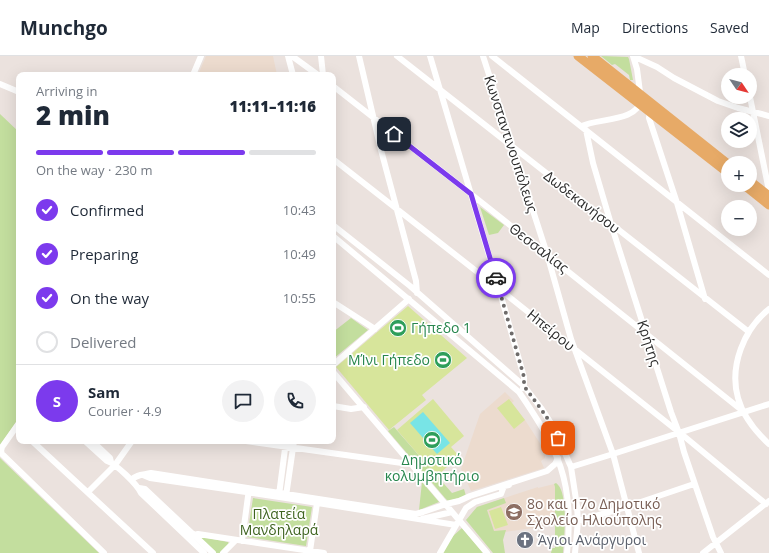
<!DOCTYPE html>
<meta charset="utf-8">
<style>
:root{--surface:#fff;--page:#f2f2f3;--text:#1f2937;--muted:#747a83;--line:#e0e1e3;--accent:#7c3aed}
body{margin:0;font-family:"Open Sans",sans-serif;background:var(--page);color:var(--text);height:100vh;display:flex;flex-direction:column;font-size:15px;white-space:nowrap}
*{box-sizing:border-box;margin:0}
p{font-size:13px;color:var(--muted)}
.icon{flex:none;width:22px;height:22px;fill:none;stroke:currentColor;stroke-width:2;stroke-linecap:round;stroke-linejoin:round}
.map{position:relative;flex:1;overflow:hidden}
.panel{position:absolute;left:16px;top:16px;width:320px;height:372px;display:flex;flex-direction:column;background:var(--surface);border-radius:8px;box-shadow:0 4px 16px #0002}
.panel>*{flex:none}
.needle{width:26px;rotate:125deg}
.tools{position:absolute;left:721px;top:12px;display:grid;gap:8px}
.tools a{display:grid;place-items:center;width:36px;height:36px;border-radius:50%;background:var(--surface);box-shadow:0 4px 16px #0002;font-size:20px}
.pin{position:absolute;display:grid;place-items:center;width:34px;height:34px;color:#fff;margin:-17px;border-radius:8px;box-shadow:0 2px 6px #0006}
.courier{position:absolute;display:grid;place-items:center;width:40px;height:40px;margin:-20px;border:3px solid #7c3aed;border-radius:50%;background:#fff;color:#222;box-shadow:0 1px 5px #0007}
.summary em{font-style:normal;font-weight:800}
.summary div{display:flex;flex-direction:column-reverse}
.summary{display:flex;align-items:center;justify-content:space-between;height:68px;padding:0 20px}
h1{font-size:26px;font-weight:800;line-height:30px}
.bar{display:grid;grid-template-columns:repeat(4,1fr);gap:6px 4px;align-content:center;height:48px;padding:0 20px}
.bar i{height:5px;border-radius:3px;background:var(--line)}
.bar .on{background:var(--accent)}
.bar p{grid-column:span 4}
.line{display:flex;align-items:center;gap:10px;padding:0 20px;border-top:1px solid var(--line)}
.line div{flex:1}
.round{display:grid;place-items:center;flex:none;width:42px;height:42px;border-radius:21px;background:var(--page)}
ol{padding:0 20px;list-style:none}
li{display:flex;align-items:center;gap:12px;height:44px}
li p{margin-inline-start:auto}
li .icon{padding:4px;border-radius:50%;background:var(--accent);color:#fff;stroke-width:4}
li:last-child{color:var(--muted)}
li i{width:22px;height:22px;border:2px solid var(--line);border-radius:50%}
header{display:flex;align-items:center;gap:24px;box-sizing:border-box;height:56px;padding:0 20px;background:var(--surface);border-bottom:1px solid var(--line)}
header strong{font-size:19px}
nav{display:flex;gap:22px;margin-inline-start:auto;font-size:14px}
.map>svg:first-child{display:block}
</style>
<header>
<strong>Munchgo</strong>
<nav><a>Map</a><a>Directions</a><a>Saved</a></nav>
</header>
<div class="map">
<svg width="769" height="497" viewBox="0 0 769 497">
<rect width="100%" height="100%" fill="#ebe2de"/>
<path fill="#ecdbce" d="M 206,0 L 273,0 L 277,19 L 198,19 Z
M 505,336 L 514,345 L 512,347 L 525,364 L 545,395 L 545,402 L 541,405 L 544,412 L 471,435 L 461,413 L 480,358 Z
M 554,428 L 555,431 L 555,469 L 484,479 L 469,461 L 477,451 L 538,431 L 538,432 Z"/>
<path fill="#c3de9e" d="M 601,0 L 628,1 L 629,3 L 633,24 L 630,24 L 629,19 L 615,8 L 612,9 Z
M 0,58 L 19,76 L 19,362 L 0,389 Z
M 480,151 L 504,169 L 498,177 L 489,179 Z
M 351,262 L 368,274 L 333,303 L 333,276 Z
M 394,371 L 452,437 L 464,433 L 466,440 L 448,445 L 445,442 L 388,375 Z
M 0,402 L 99,497 L 0,497 Z
M 422,426 L 439,446 L 419,454 Z
M 556,427 C 569,435 564,483 563,497 L 551,497 L 552,492 L 555,492 L 555,431 L 554,428 Z
M 253,442 L 312,451 L 306,490 L 247,481 Z
M 504,442 L 506,447 L 487,454 L 494,475 L 506,474 L 503,484 L 505,497 L 493,497 L 466,464 L 477,451 Z
M 462,472 L 483,497 L 442,497 L 453,480 Z
M 202,481 L 228,486 L 229,488 L 220,497 L 216,497 L 201,483 Z"/>
<path fill="#d7e59b" d="M 408,250 L 467,302 L 422,339 L 426,344 L 389,374 L 336,311 Z
M 433,343 L 464,380 L 451,391 L 459,400 L 437,420 L 397,374 Z
M 509,343 L 525,364 L 514,373 L 497,352 Z
M 501,451 L 508,469 L 495,473 L 489,455 Z"/>
<path fill="#78e4e6" d="M 423,356 L 450,387 L 437,398 L 410,367 Z"/>
<g fill="none" stroke-linecap="round" stroke-linejoin="round">
<path stroke="#fff" stroke-width="6" d="M 288,0 L 293,19
M 292,0 L 318,19
M 321,0 L 323,19
M 359,0 L 381,94 L 416,225 L 417,237
M 397,0 L 749,276
M 430,0 L 499,233 L 524,321 L 524,330 L 523,332
M 483,0 L 547,198 L 571,283 L 613,398 L 639,497
M 492,0 L 769,219
M 633,0 L 657,11 L 674,22 L 718,45 L 738,52 L 769,60
M 741,0 L 745,19
M 193,19 L 201,0
M 0,28 L 19,36
M 333,30 L 471,138 L 744,356
M 750,41 L 769,135
M 650,55 L 649,62 L 677,147 L 705,243
M 582,70 C 598,62 637,66 641,44 L 637,13 L 633,0
M 586,74 L 593,107 L 611,168 L 671,356 L 679,377 L 684,396 L 713,481 L 721,497
M 333,103 L 508,240 L 685,381 L 766,448
M 333,169 L 410,230 L 524,330 L 541,352 L 554,372 L 571,411 L 577,450 L 578,465 L 575,497
M 333,180 L 519,336 C 558,393 575,426 567,497
M 333,246 L 375,273
M 769,253 C 744,273 729,310 738,342 C 743,360 756,376 769,388
M 333,309 L 409,243
M 333,316 L 487,497
M 333,350 L 351,353 L 364,351
M 19,367 L 2,391 L 1,395 L 2,398 L 104,497
M 32,385 L 153,497
M 85,385 L 107,405 C 116,408 137,428 141,437 L 204,497
M 92,385 L 110,402 L 111,406
M 246,385 L 402,407 L 411,406
M 571,411 L 613,398 L 769,348
M 143,419 L 150,422 L 286,442 L 456,469
M 131,424 C 137,418 143,419 151,417 L 416,458 L 423,456 L 446,448 L 459,445 L 470,440 L 547,415 L 555,408 L 558,402
M 139,432 L 145,433 L 213,497
M 88,436 L 115,409 L 132,385
M 279,439 L 286,385
M 286,440 L 294,385
M 422,463 L 452,456
M 575,466 L 626,451 L 694,428
M 190,483 L 194,479 L 198,478 L 324,497
M 242,485 L 249,433
M 310,495 L 317,447
M 223,497 L 236,484
M 440,497 L 466,452 L 475,446 L 501,438 L 504,430 L 509,429
M 703,497 L 769,445"/>
<path stroke="#e7aa67" stroke-width="9" d="M 578,0 L 728,117
M 592,0 L 728,108
M 750,125 L 769,140
M 744,129 L 769,149"/>
</g>
<g fill="none" stroke-linecap="round" stroke-linejoin="round">
<path stroke="#6e6b6a" stroke-width="4" stroke-dasharray="0 7.2" d="M 496,222 L 524,321 L 524,330 L 546,360 L 558,382"/>
<path stroke="#7c3aed" stroke-width="5" d="M 394,78 L 471,138 L 496,222"/>
</g>
<defs>
<symbol id="stadium-disc" viewBox="-11 -11 22 22"><circle r="9.5" fill="#2e9e5b" stroke="#fff"/><path d="M0-5a6.5 5 0 1 0 0 10a6.5 5 0 1 0 0-10ZM-3.5-1.8h7v3.6h-7Z" fill="#fff"/></symbol>
<symbol id="school-disc" viewBox="-11 -11 22 22"><circle r="9.5" fill="#8d6e63" stroke="#fff"/><path d="M0-5L7-2L0 1L-7-2ZM-4 1L0 2.5L4 1V4Q0 6-4 4Z" fill="#fff"/></symbol>
<symbol id="church-disc" viewBox="-11 -11 22 22"><circle r="9.5" fill="#6b7280" stroke="#fff"/><path d="M-1.2-6h2.4v3.5h3.3v2.4h-3.3V6h-2.4V-.1h-3.3v-2.4h3.3Z" fill="#fff"/></symbol>
</defs>
<g fill-rule="evenodd">
<use href="#stadium-disc" x="388" y="262" width="20" height="20"/>
<use href="#stadium-disc" x="433" y="294" width="20" height="20"/>
<use href="#stadium-disc" x="422" y="374" width="20" height="20"/>
<use href="#school-disc" x="504" y="446" width="20" height="20"/>
<use href="#church-disc" x="515" y="474" width="20" height="20"/>
</g>
<g text-anchor="middle" stroke-width="3.5" stroke-linejoin="round" paint-order="stroke">
<g font-size="14" fill="#2b2b2b" stroke="#fff">
<text transform="translate(511 88) rotate(72)" y="5">Κωνσταντινουπόλεως</text>
<text transform="translate(582 146) rotate(38)" y="5">Δωδεκανήσου</text>
<text transform="translate(539 192) rotate(38)" y="5">Θεσσαλίας</text>
<text transform="translate(551 274) rotate(39)" y="5">Ηπείρου</text>
<text transform="translate(649 287) rotate(72)" y="5">Κρήτης</text>
</g>
<g font-size="14" fill="#27864d" stroke="#fff" text-anchor="start">
<text x="411" y="277">Γήπεδο 1</text>
<text x="430" y="309" text-anchor="end">ΜΊνι Γήπεδο</text>
<text x="432" y="409" text-anchor="middle">Δημοτικό<tspan x="432" dy="16">κολυμβητήριο</tspan></text>
</g>
<g font-size="14" fill="#785e54" stroke="#fff" text-anchor="start">
<text x="527" y="453">8ο και 17ο Δημοτικό<tspan x="527" dy="16">Σχολείο Ηλιούπολης</tspan></text>
</g>
<g font-size="14" fill="#3e631f" stroke="#fff">
<text x="279" y="463">Πλατεία<tspan x="279" dy="16">Μανδηλαρά</tspan></text>
</g>
<g font-size="14" fill="#5b616d" stroke="#fff" text-anchor="start">
<text x="538" y="489">Άγιοι Ανάργυροι</text>
</g>
</g>
</svg>
<div class="tools">
<a><svg class="needle" viewBox="-14 -14 28 28"><path d="M0-13l5 13h-10z" fill="#e53935"/><path d="M0 13l5-13h-10z" fill="#747a83"/></svg></a>
<a><svg class="icon" aria-label="layers" viewBox="0 0 24 24"><path d="M12 4l9 5-9 5-9-5zM3 14l9 5 9-5"/></svg></a>
<a>+</a>
<a>−</a>
</div>
<div class="pin" style="left:558px;top:382px;background:#ea580c"><svg class="icon" aria-label="bag" viewBox="0 0 24 24"><path d="M5 8h14l-1 12H6zM9 8a3 3 0 0 1 6 0"/></svg></div>
<div class="pin" style="left:394px;top:78px;background:#1f2937"><svg class="icon" aria-label="home" viewBox="0 0 24 24"><path d="M3 11l9-7 9 7M6 9v11h12V9"/></svg></div>
<div class="courier" style="left:496px;top:222px"><svg class="icon" aria-label="car" viewBox="0 0 24 24"><path d="M5 17H2v-5l4-1 3-4h7l3 4 3 1v5h-3M9 17h6M6 11h13"/><circle cx="7" cy="17" r="2"/><circle cx="17" cy="17" r="2"/></svg></div>
<section class="panel">
<div class="summary"><div><h1>2 min</h1><p>Arriving in</p></div><em>11:11–11:16</em></div>
<div class="bar"><i class="on"></i><i class="on"></i><i class="on"></i><i></i><p>On the way · 230 m</p></div>
<ol>
<li><svg class="icon" aria-label="check" viewBox="0 0 24 24"><path d="M5 12l5 5 9-10"/></svg>Confirmed<p>10:43</p></li>
<li><svg class="icon" aria-label="check" viewBox="0 0 24 24"><path d="M5 12l5 5 9-10"/></svg>Preparing<p>10:49</p></li>
<li><svg class="icon" aria-label="check" viewBox="0 0 24 24"><path d="M5 12l5 5 9-10"/></svg>On the way<p>10:55</p></li>
<li><i></i>Delivered</li>
</ol>
<div class="line" style="height:72px"><b class="round" style="background:var(--accent);color:#fff">S</b><div><b>Sam</b><p>Courier · 4.9</p></div><a class="round"><svg class="icon" aria-label="chat" viewBox="0 0 24 24"><path d="M4 5h16v11H9l-5 4z"/></svg></a><a class="round"><svg class="icon" aria-label="phone" viewBox="0 0 24 24"><path d="M5 4h4l2 5-3 2q2 4 5 5l2-3 5 2v4C11 20 4 13 5 4z"/></svg></a></div>
</section>
</div>
